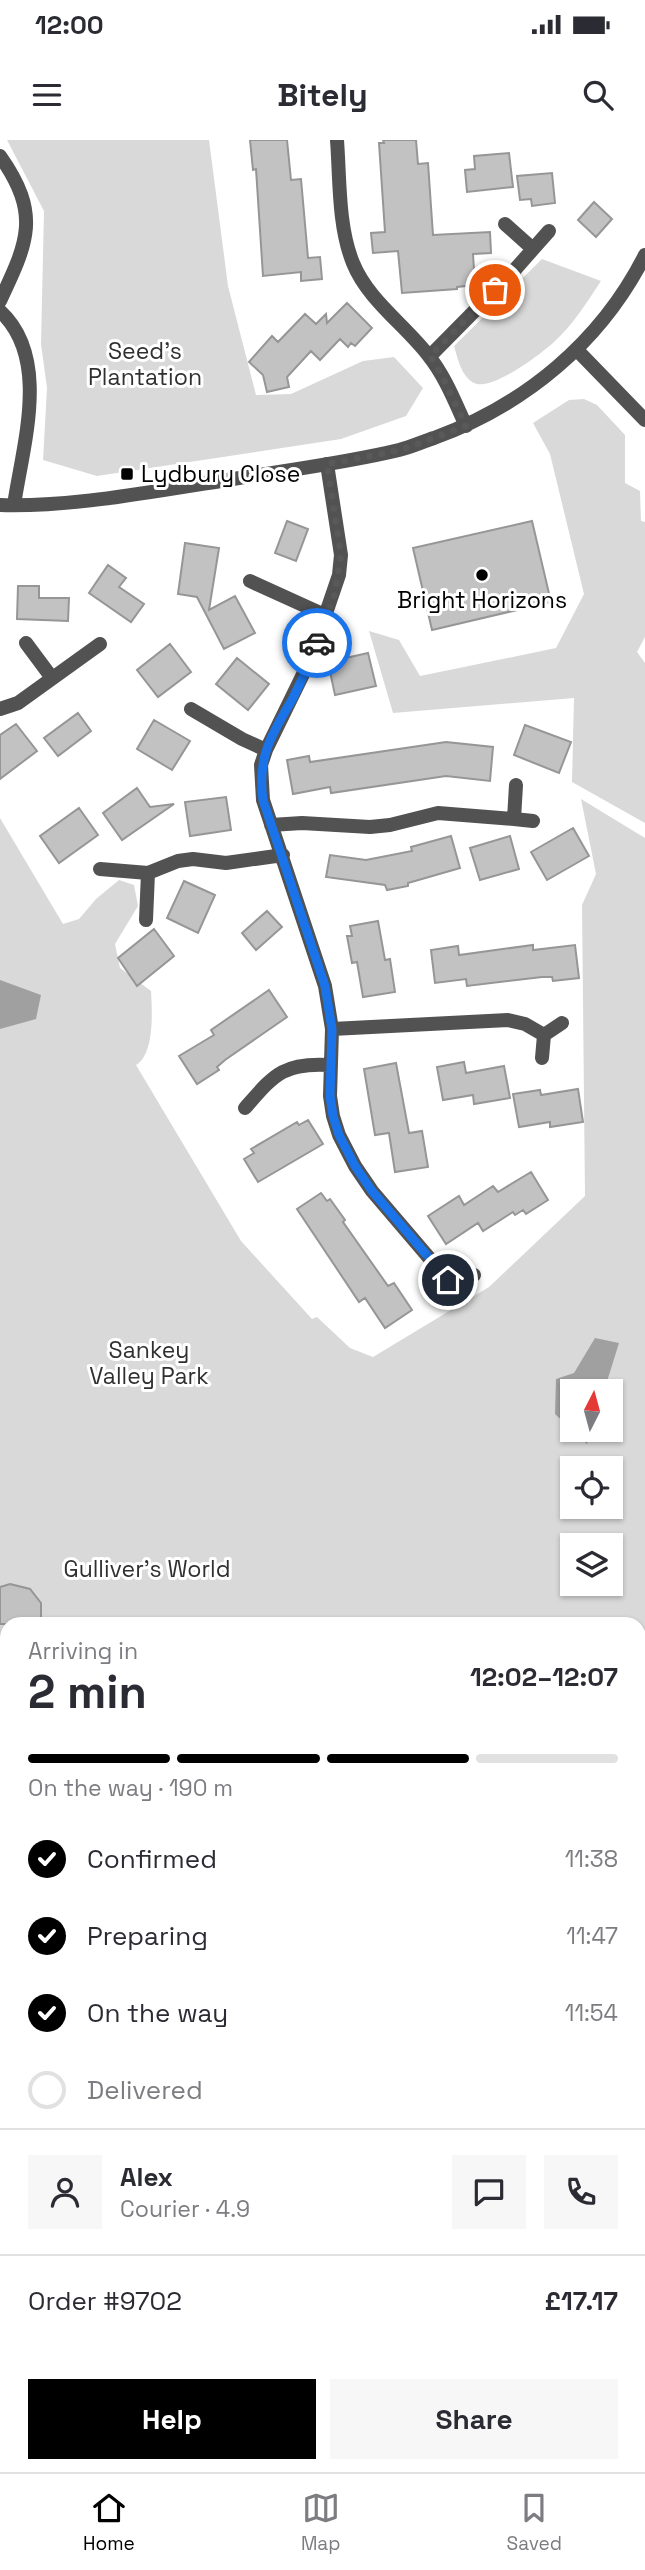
<!DOCTYPE html>
<meta charset="utf-8">
<style>
:root{--surface:#fff;--page:#f7f7f7;--text:#2b2b33;--muted:#7c7c81;--line:#e1e1e2;--accent:#000}
body{margin:0;font-family:"Space Grotesk",sans-serif;background:var(--page);color:var(--text);height:100vh;display:flex;flex-direction:column;font-size:26px;white-space:nowrap}
*{box-sizing:border-box;margin:0}
p{font-size:23px;color:var(--muted)}
.icon{flex:none;width:38px;height:38px;fill:none;stroke:currentColor;stroke-width:2;stroke-linecap:round;stroke-linejoin:round}
.map{position:relative;flex:1;overflow:hidden}
.sheet{position:absolute;left:0px;top:1477px;width:646px;height:856px;display:flex;flex-direction:column;background:var(--surface);border-radius:21px 21px 0 0;box-shadow:0 2px 5px #0004}
.sheet>*{flex:none}
.needle{width:46px;rotate:6deg}
.tools{position:absolute;left:560px;top:1239px;display:grid;gap:14px}
.tools a{display:grid;place-items:center;width:63px;height:63px;border-radius:0px;background:var(--surface);box-shadow:0 2px 5px #0004;font-size:35px}
.pin{position:absolute;display:grid;place-items:center;width:60px;height:60px;color:#fff;margin:-30px;border:4px solid #fff;border-radius:50%;box-shadow:0 2px 7px #0007}
.courier{position:absolute;display:grid;place-items:center;width:70px;height:70px;margin:-35px;border:5px solid #1a73e8;border-radius:50%;background:#fff;color:#222;box-shadow:0 2px 9px #0007}
.summary em{font-style:normal;font-weight:600}
.summary div{display:flex;flex-direction:column-reverse}
.summary{display:flex;align-items:center;justify-content:space-between;height:119px;padding:0 28px}
h1{font-size:46px;font-weight:600;line-height:52px}
.bar{display:grid;grid-template-columns:repeat(4,1fr);gap:10px 7px;align-content:center;height:84px;padding:0 28px}
.bar i{height:9px;border-radius:5px;background:var(--line)}
.bar .current{background:var(--accent)}
.bar p{grid-column:span 4}
.line{display:flex;align-items:center;gap:18px;padding:0 28px;border-top:2px solid var(--line)}
.line div{flex:1}
.round{display:grid;place-items:center;flex:none;width:74px;height:74px;border-radius:0px;background:var(--page)}
ol{padding:0 28px;list-style:none}
li{display:flex;align-items:center;gap:21px;height:77px}
li p{margin-inline-start:auto}
li .icon{padding:7px;border-radius:50%;background:var(--accent);color:#fff;stroke-width:4}
li:last-child{color:var(--muted)}
li i{width:38px;height:38px;border:4px solid var(--line);border-radius:50%}
.primary-button{display:flex;gap:14px;margin-top:auto;padding:14px 28px}
.primary-button a{flex:1;height:80px;border-radius:0px;background:var(--accent);color:#fff;font-size:28px;font-weight:600;line-height:80px;text-align:center}
.primary-button a+a{background:var(--page);color:var(--text)}
.status{display:flex;justify-content:space-between;align-items:center;height:49px;padding:0 35px;background:var(--surface);direction:ltr}
.status svg{height:19px;fill:currentColor}
header{display:flex;justify-content:space-between;align-items:center;height:91px;padding:0 28px;background:var(--surface);font-size:32px;font-weight:600}
.tab-bar{display:flex;justify-content:space-around;align-items:center;height:98px;border-top:2px solid var(--line);background:var(--surface);font-size:19px;color:var(--muted)}
.tab-bar a{display:grid;justify-items:center;gap:4px}
.tab-bar .current{color:var(--accent)}
.map>svg:first-child{display:block}
</style>
<div class="status"><b>12:00</b><svg viewBox="0 0 49 12"><path d="M0 12V9h3v3zM5 12V6h3v6zM10 12V3h3v9zM15 12V0h3v12zM26 1h20v11H26zM47 4h2v5h-2z"/></svg></div>
<header><svg class="icon" aria-label="menu" viewBox="0 0 24 24"><path d="M4 6h16M4 12h16M4 18h16"/></svg>Bitely<svg class="icon" aria-label="search" viewBox="0 0 24 24"><circle cx="10" cy="10" r="6"/><path d="M15 15l6 6"/></svg></header>
<div class="map">
<svg width="645" height="2332" viewBox="0 0 645 2332">
<rect width="100%" height="100%" fill="#fff"/>
<path fill="#d9d9d9" fill-rule="evenodd" d="M 7,0 L 209,0 L 228,146 L 256,255 L 291,254 L 363,221 L 394,217 L 423,248 L 406,276 L 341,299 L 97,336 L 43,320 L 47,248 L 41,204 L 44,71 Z
M 542,119 L 601,141 C 587,162 573,185 554,202 C 541,214 491,252 474,243 C 461,236 458,219 454,206 Z
M 584,259 L 597,265 L 625,295 L 625,343 L 640,351 L 641,381 L 645,382 L 645,497 L 637,512 L 645,523 L 645,683 L 572,642 L 574,558 L 393,573 L 369,491 L 399,500 L 420,536 L 556,508 L 584,454 L 550,314 L 533,283 L 569,260 Z
M 581,659 L 645,698 L 645,2332 L 0,2332 L 0,678 L 63,784 L 79,779 L 96,759 L 119,740 L 134,745 L 138,766 L 115,804 L 120,828 L 151,851 C 152,870 155,914 136,925 L 241,1101 L 312,1179 L 317,1177 L 350,1208 L 373,1217 L 489,1147 L 585,1056 L 582,765 L 596,734 ZM 572,1251 L 611,1251 L 611,1290 L 572,1290 ZM 572,1328 L 611,1328 L 611,1367 L 572,1367 ZM 572,1405 L 611,1405 L 611,1444 L 572,1444 ZM 7,1484 L 639,1484 L 639,2326 L 7,2326 Z"/>
<path fill="#a0a0a0" d="M 0,840 L 41,855 L 36,879 L 0,889 Z
M 595,1198 L 619,1203 L 604,1251 L 572,1251 L 572,1290 L 592,1290 L 587,1304 L 555,1274 L 556,1239 L 574,1233 Z
M 0,1923 L 7,1926 L 7,1994 L 0,1989 Z
M 645,2171 L 645,2237 L 639,2247 L 639,2173 Z
M 460,2326 L 530,2326 L 532,2332 L 460,2332 Z"/>
<path fill="#c2c2c2" stroke="#969696" stroke-width="2" d="M 250,0 L 287,0 L 291,40 L 301,39 L 308,118 L 320,117 L 322,139 L 301,141 L 301,132 L 263,136 L 256,29 L 253,30 Z
M 383,0 L 416,0 L 418,24 L 428,23 L 433,95 L 490,92 L 491,113 L 473,114 L 475,145 L 457,147 L 457,149 L 402,153 L 398,111 L 373,113 L 371,93 L 385,92 L 379,3 L 384,3 Z
M 509,13 L 513,47 L 467,52 L 465,30 L 475,29 L 474,16 Z
M 552,33 L 555,63 L 532,66 L 531,59 L 520,60 L 517,36 Z
M 594,62 L 612,79 L 596,97 L 578,80 Z
M 347,163 L 372,188 L 355,206 L 351,203 L 348,207 L 340,199 L 320,220 L 311,211 L 287,237 L 289,247 L 267,252 L 263,235 L 249,222 L 272,196 L 278,202 L 305,174 L 316,184 L 326,174 L 327,183 Z
M 287,381 L 308,389 L 296,421 L 275,413 Z
M 532,381 L 551,462 L 432,490 L 413,408 Z
M 185,403 L 219,408 L 209,470 L 235,456 L 255,493 L 224,509 L 197,457 L 178,454 Z
M 108,425 L 126,438 L 119,447 L 144,464 L 131,482 L 89,453 Z
M 18,446 L 39,446 L 39,458 L 69,458 L 68,481 L 17,479 Z
M 170,504 L 191,532 L 158,557 L 137,530 Z
M 368,513 L 376,546 L 335,555 L 328,522 Z
M 237,518 L 269,544 L 248,570 L 216,544 Z
M 78,573 L 91,591 L 58,616 L 44,598 Z
M 154,580 L 190,601 L 172,630 L 137,609 Z
M 16,584 L 37,611 L 0,639 L 0,595 Z
M 525,585 L 571,602 L 559,633 L 514,615 Z
M 446,602 L 493,607 L 490,641 L 446,636 L 331,653 L 330,647 L 293,654 L 287,620 L 309,616 L 310,622 Z
M 137,648 L 150,667 L 174,664 L 122,700 L 103,673 Z
M 226,657 L 231,690 L 190,696 L 185,662 Z
M 79,668 L 98,695 L 59,723 L 40,696 Z
M 573,688 L 589,716 L 547,740 L 531,712 Z
M 451,696 L 460,728 L 408,743 L 408,746 L 387,750 L 385,745 L 326,737 L 330,715 L 366,720 L 412,711 L 411,707 Z
M 510,696 L 519,729 L 480,740 L 470,708 Z
M 184,741 L 215,755 L 198,793 L 167,778 Z
M 267,771 L 282,787 L 256,810 L 242,793 Z
M 378,781 L 385,820 L 390,819 L 395,852 L 363,857 L 357,822 L 352,823 L 347,796 L 352,796 L 350,786 Z
M 154,789 L 174,816 L 137,846 L 118,818 Z
M 533,805 L 533,810 L 575,805 L 579,838 L 553,841 L 552,837 L 542,837 L 467,846 L 466,839 L 435,843 L 431,810 L 458,806 L 459,815 Z
M 269,850 L 287,877 L 225,920 L 217,927 L 219,930 L 197,944 L 179,916 L 214,895 L 211,890 Z
M 464,922 L 466,933 L 504,926 L 510,958 L 474,964 L 473,955 L 443,960 L 437,927 Z
M 396,923 L 409,993 L 422,991 L 428,1027 L 395,1032 L 389,993 L 375,995 L 364,929 Z
M 578,949 L 583,982 L 550,987 L 550,982 L 519,987 L 513,954 L 540,950 L 541,955 Z
M 308,980 L 323,1004 L 258,1042 L 244,1019 L 254,1013 L 251,1009 L 297,982 L 299,985 Z
M 531,1032 L 548,1060 L 526,1074 L 523,1070 L 515,1075 L 513,1072 L 483,1091 L 478,1083 L 446,1104 L 428,1076 L 459,1056 L 464,1065 L 493,1046 L 498,1052 Z
M 321,1053 L 327,1061 L 330,1059 L 345,1080 L 343,1082 L 388,1146 L 394,1143 L 412,1170 L 385,1188 L 365,1158 L 359,1162 L 297,1069 Z
M 10,1444 L 30,1449 L 41,1463 L 41,1484 L 0,1484 L 0,1447 Z"/>
<g fill="none" stroke-linecap="round" stroke-linejoin="round">
<path stroke="#525252" stroke-width="14" d="M 337,0 C 340,40 338,86 353,123 C 368,160 404,184 428,215 C 445,236 455,262 466,286
M 0,16 C 41,74 28,102 0,161
M 505,84 L 533,109
M 0,171 C 51,218 23,304 14,365
M 577,210 L 645,280
M 430,216 L 511,134 L 549,91
M 250,441 L 327,476
M 26,503 L 52,538
M 0,569 L 18,563 L 100,504
M 191,569 L 242,599 L 266,610 L 310,520 L 339,435 L 341,415 L 327,324
M 266,610 L 261,625 L 263,660 L 325,846 L 332,889 L 330,956 L 333,976 L 339,995 L 355,1026 L 372,1051 L 448,1140
M 516,645 L 514,679 L 533,681
M 271,685 L 302,683 L 370,687 L 390,685 L 438,673 L 514,679
M 100,729 L 148,733 L 178,721 L 193,719 L 226,723 L 283,715
M 146,780 L 148,733
M 332,889 L 508,880 L 525,884 L 544,895
M 542,918 L 544,895 L 562,883
M 245,968 C 274,935 283,922 330,925
M 442,1160 L 448,1140 L 474,1135"/>
<path stroke="#525252" stroke-width="14" d="M 0,365 C 74,367 148,352 221,341 C 280,331 341,324 399,310 C 411,307 422,302 434,298 C 525,265 601,202 645,115"/>
</g>
<g fill="none" stroke-linecap="round" stroke-linejoin="round">
<path stroke="#595959" stroke-width="7" stroke-dasharray="0 12.6" d="M 317,503 L 335,453 L 341,415 L 327,324 L 401,310 L 466,286 L 443,238 L 430,216 L 495,150"/>
<path stroke="#1a73e8" stroke-width="9" d="M 317,503 C 310,522 302,540 293,558 C 272,594 257,616 263,660 L 325,846 L 332,889 L 330,956 L 333,976 L 339,995 L 355,1026 L 372,1051 L 448,1140"/>
</g>
<g fill="#000" stroke="#fff" stroke-width="2.5">
<rect x="120" y="327" width="14" height="14" rx="3.5"/>
<circle cx="482" cy="435" r="7"/>
</g>
<g text-anchor="middle" stroke-width="6" stroke-linejoin="round" paint-order="stroke">
<g font-size="23" fill="#303030" stroke="#fff">
<text x="145" y="219">Seed's<tspan x="145" dy="26">Plantation</tspan></text>
<text x="149" y="1218">Sankey<tspan x="149" dy="26">Valley Park</tspan></text>
<text x="147" y="1437">Gulliver's World</text>
</g>
<g font-size="23" fill="#000" stroke="#fff" text-anchor="start">
<text x="141" y="342">Lydbury Close</text>
<text x="482" y="468" text-anchor="middle">Bright Horizons</text>
</g>
</g>
</svg>
<div class="tools">
<a><svg class="needle" viewBox="-14 -14 28 28"><path d="M0-13l5 13h-10z" fill="#e53935"/><path d="M0 13l5-13h-10z" fill="#7c7c81"/></svg></a>
<a><svg class="icon" aria-label="locate" viewBox="0 0 24 24"><circle cx="12" cy="12" r="6"/><path d="M12 2v4M12 18v4M2 12h4M18 12h4"/></svg></a>
<a><svg class="icon" aria-label="layers" viewBox="0 0 24 24"><path d="M12 4l9 5-9 5-9-5zM3 14l9 5 9-5"/></svg></a>
</div>
<div class="pin" style="left:495px;top:150px;background:#ea580c"><svg class="icon" aria-label="bag" viewBox="0 0 24 24"><path d="M5 8h14l-1 12H6zM9 8a3 3 0 0 1 6 0"/></svg></div>
<div class="pin" style="left:448px;top:1140px;background:#1f2937"><svg class="icon" aria-label="home" viewBox="0 0 24 24"><path d="M3 11l9-7 9 7M6 9v11h12V9"/></svg></div>
<div class="courier" style="left:317px;top:503px"><svg class="icon" aria-label="car" viewBox="0 0 24 24"><path d="M5 17H2v-5l4-1 3-4h7l3 4 3 1v5h-3M9 17h6M6 11h13"/><circle cx="7" cy="17" r="2"/><circle cx="17" cy="17" r="2"/></svg></div>
<section class="sheet">
<div class="summary"><div><h1>2 min</h1><p>Arriving in</p></div><em>12:02–12:07</em></div>
<div class="bar"><i class="current"></i><i class="current"></i><i class="current"></i><i></i><p>On the way · 190 m</p></div>
<ol>
<li><svg class="icon" aria-label="check" viewBox="0 0 24 24"><path d="M5 12l5 5 9-10"/></svg>Confirmed<p>11:38</p></li>
<li><svg class="icon" aria-label="check" viewBox="0 0 24 24"><path d="M5 12l5 5 9-10"/></svg>Preparing<p>11:47</p></li>
<li><svg class="icon" aria-label="check" viewBox="0 0 24 24"><path d="M5 12l5 5 9-10"/></svg>On the way<p>11:54</p></li>
<li><i></i>Delivered</li>
</ol>
<div class="line" style="height:126px"><a class="round"><svg class="icon" aria-label="person" viewBox="0 0 24 24"><circle cx="12" cy="8" r="4"/><path d="M4 21q1-7 8-7t8 7"/></svg></a><div><b>Alex</b><p>Courier · 4.9</p></div><a class="round"><svg class="icon" aria-label="chat" viewBox="0 0 24 24"><path d="M4 5h16v11H9l-5 4z"/></svg></a><a class="round"><svg class="icon" aria-label="phone" viewBox="0 0 24 24"><path d="M5 4h4l2 5-3 2q2 4 5 5l2-3 5 2v4C11 20 4 13 5 4z"/></svg></a></div>
<div class="line" style="height:91px"><div>Order #9702</div><b>£17.17</b></div>
<div class="primary-button"><a>Help</a><a>Share</a></div>
</section>
</div>
<nav class="tab-bar">
<a class="current"><svg class="icon" aria-label="home" viewBox="0 0 24 24"><path d="M3 11l9-7 9 7M6 9v11h12V9"/></svg>Home</a>
<a><svg class="icon" aria-label="map" viewBox="0 0 24 24"><path d="M3 6l6-2 6 2 6-2v14l-6 2-6-2-6 2zM9 4v14M15 6v14"/></svg>Map</a>
<a><svg class="icon" aria-label="saved" viewBox="0 0 24 24"><path d="M7 4h10v16l-5-4-5 4z"/></svg>Saved</a>
</nav>
